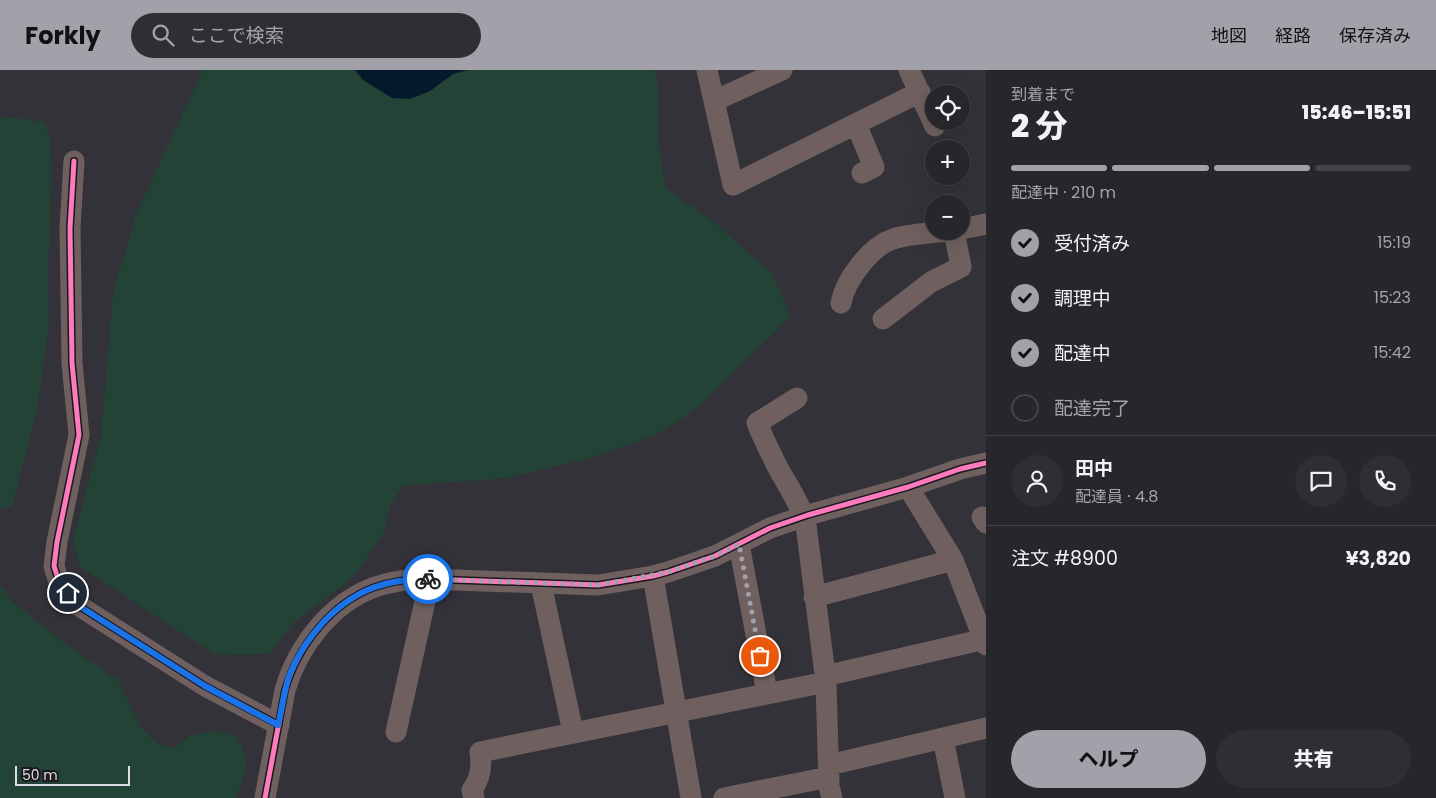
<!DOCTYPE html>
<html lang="ja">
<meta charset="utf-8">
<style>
:root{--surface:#26262b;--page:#2e2e33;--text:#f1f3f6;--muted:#a4a5a9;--line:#424347;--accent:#a2a0a9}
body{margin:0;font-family:Poppins,"Noto Sans JP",sans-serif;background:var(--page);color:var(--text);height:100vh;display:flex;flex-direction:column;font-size:19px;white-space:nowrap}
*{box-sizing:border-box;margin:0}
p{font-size:16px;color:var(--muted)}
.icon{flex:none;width:28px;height:28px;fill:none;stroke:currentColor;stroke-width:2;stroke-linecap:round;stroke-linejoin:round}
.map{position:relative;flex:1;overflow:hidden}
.details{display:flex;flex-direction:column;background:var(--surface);width:450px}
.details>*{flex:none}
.fabs{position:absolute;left:925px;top:15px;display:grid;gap:10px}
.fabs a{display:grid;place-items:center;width:45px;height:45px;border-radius:50%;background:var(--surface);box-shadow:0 5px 20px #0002,0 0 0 1px var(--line);font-size:25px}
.scale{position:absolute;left:15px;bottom:12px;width:115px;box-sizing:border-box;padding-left:5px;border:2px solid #dedce5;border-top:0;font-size:14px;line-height:18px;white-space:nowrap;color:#dedce5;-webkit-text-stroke:4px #19181e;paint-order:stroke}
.pin{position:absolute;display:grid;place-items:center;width:42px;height:42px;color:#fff;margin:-21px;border:2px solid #fff;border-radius:50%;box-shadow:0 1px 5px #0007}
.courier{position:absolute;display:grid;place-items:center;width:50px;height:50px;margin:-25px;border:4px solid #1a73e8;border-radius:50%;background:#fff;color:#222;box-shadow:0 1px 6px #0007}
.head em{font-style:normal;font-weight:800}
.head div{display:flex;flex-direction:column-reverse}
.head{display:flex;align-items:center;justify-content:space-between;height:85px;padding:0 25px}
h1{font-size:32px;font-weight:800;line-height:38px}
.bar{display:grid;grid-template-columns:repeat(4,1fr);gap:8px 5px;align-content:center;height:60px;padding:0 25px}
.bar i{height:6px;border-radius:4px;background:var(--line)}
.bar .selected{background:var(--accent)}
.bar p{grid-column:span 4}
.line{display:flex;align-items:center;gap:12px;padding:0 25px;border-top:1px solid var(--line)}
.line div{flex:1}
.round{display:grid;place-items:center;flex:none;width:52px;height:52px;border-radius:26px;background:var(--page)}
ol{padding:0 25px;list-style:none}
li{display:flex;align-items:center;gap:15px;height:55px}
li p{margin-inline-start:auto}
li .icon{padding:5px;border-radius:50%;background:var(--accent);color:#111;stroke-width:4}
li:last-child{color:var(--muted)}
li i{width:28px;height:28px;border:2px solid var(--line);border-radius:50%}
.primary-button{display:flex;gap:10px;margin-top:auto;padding:10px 25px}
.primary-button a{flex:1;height:58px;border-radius:30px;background:var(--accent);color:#111;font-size:20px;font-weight:800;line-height:58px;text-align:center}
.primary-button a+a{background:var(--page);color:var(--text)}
header{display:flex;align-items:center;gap:30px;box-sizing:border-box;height:70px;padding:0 25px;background:var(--accent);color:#111}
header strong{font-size:24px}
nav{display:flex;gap:28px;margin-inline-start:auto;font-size:18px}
.search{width:350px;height:45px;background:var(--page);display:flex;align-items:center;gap:12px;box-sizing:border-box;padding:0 18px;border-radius:28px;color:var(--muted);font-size:19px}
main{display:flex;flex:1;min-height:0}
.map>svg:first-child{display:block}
</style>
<header>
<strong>Forkly</strong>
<div class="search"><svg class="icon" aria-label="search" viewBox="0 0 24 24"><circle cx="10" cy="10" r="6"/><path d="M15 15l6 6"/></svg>ここで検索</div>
<nav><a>地図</a><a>経路</a><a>保存済み</a></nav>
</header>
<main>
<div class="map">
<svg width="986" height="728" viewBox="0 0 986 728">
<rect width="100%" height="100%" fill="#333239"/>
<path fill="#234336" d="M 203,0 L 355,0 L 363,10 L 430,21 L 453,4 L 468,0 L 654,0 L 657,7 L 659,76 L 665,118 L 710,149 L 771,202 L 791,246 L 695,340 L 656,365 L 587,389 L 507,408 L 403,416 L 390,435 L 383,464 L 359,499 L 343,515 L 293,553 L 270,584 L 216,585 L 80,497 L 73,471 L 101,367 L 113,224 L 137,142 Z
M 0,46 L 44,52 L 50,68 L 52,97 L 48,208 L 49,255 L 37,340 L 12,436 L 0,440 Z
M 0,513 L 11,530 L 43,556 L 79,584 L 118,610 L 140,656 L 156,673 L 174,678 L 190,666 L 212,661 L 236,666 C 251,690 246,699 238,724 L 235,728 L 0,728 Z"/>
<path fill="#05192c" d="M 355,0 L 468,0 L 453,4 L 430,21 L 410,29 L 392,28 L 363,10 Z"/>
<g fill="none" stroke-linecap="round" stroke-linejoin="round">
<path stroke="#6f605f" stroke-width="21" d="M 707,0 L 733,115 L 920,22
M 909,0 L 935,56
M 714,31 L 782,0
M 856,54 L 874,97 L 862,103
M 74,91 L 70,158 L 72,293 L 79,365 L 57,472 L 54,496 L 59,512 L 76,534 L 205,616 L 279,655
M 961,159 L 986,154
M 841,233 C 845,210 871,176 893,169 C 907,164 931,163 947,161
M 883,249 L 931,212 L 961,197 L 954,161
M 797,328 L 757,353 C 763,368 770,382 777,396 C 787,415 801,434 806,455 L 826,612 L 829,716 L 832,728
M 908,417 L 953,490 L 986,575
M 982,447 L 986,453
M 739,474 L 767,623
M 653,506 L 691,728
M 541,514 L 573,662
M 814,527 L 953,490
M 825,606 L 985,569
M 396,662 L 427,522 L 428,509
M 943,668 L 955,728
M 829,695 L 986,658
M 265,728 L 285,620 C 298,576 331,533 375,517 C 392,511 410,509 428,509 L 598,515 L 653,506 L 668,502 L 715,486 L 770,458 L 808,445 L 908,417 L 960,399 L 986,393
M 474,728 L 472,720 C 481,708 482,696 480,682 L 826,612
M 724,728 L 829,707"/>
<defs>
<path id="cycleway" d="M 74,91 L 70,158 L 72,293 L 79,365 L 57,472 L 54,496 L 59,512 L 76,534 L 205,616 L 279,655
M 265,728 L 285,620 C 298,576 331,533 375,517 C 392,511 410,509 428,509 L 598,515 L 653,506 L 668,502 L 715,486 L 770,458 L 808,445 L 908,417 L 960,399 L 986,393"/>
</defs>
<use href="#cycleway" stroke="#19181e" stroke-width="8"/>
<use href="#cycleway" stroke="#fd7abc" stroke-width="5"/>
</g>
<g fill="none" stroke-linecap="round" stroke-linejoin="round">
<path stroke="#a2a0a9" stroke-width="5" stroke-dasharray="0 9" d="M 428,509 L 598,515 L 668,502 L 715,486 L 739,474 L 760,586"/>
<path stroke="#1a73e8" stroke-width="6" d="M 68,523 L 76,534 L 205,616 L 278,655 C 282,639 284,622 289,606 C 304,568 336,531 375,517 C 392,511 410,509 428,509"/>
</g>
</svg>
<div class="fabs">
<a><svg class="icon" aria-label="locate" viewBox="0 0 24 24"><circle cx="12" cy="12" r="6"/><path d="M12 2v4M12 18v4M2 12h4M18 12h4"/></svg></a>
<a>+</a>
<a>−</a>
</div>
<div class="scale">50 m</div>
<div class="pin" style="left:760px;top:586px;background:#ea580c"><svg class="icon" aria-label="bag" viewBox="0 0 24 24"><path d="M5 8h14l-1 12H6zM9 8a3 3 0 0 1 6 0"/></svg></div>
<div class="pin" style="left:68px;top:523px;background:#1f2937"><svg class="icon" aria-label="home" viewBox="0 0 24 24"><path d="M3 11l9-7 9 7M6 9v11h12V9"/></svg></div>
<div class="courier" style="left:428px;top:509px"><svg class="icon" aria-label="bike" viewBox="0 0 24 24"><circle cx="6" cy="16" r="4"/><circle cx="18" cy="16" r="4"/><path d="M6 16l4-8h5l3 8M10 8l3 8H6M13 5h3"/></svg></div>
</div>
<section class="details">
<div class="head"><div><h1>2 分</h1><p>到着まで</p></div><em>15:46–15:51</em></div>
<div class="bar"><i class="selected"></i><i class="selected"></i><i class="selected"></i><i></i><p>配達中 · 210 m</p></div>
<ol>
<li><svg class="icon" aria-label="check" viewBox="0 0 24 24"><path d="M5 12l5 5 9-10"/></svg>受付済み<p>15:19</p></li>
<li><svg class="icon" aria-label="check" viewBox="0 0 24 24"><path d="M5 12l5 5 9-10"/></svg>調理中<p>15:23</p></li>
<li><svg class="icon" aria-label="check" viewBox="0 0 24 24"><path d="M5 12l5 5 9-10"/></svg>配達中<p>15:42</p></li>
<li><i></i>配達完了</li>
</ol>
<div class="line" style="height:90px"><a class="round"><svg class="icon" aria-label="person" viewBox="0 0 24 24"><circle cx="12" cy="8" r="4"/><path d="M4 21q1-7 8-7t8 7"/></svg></a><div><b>田中</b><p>配達員 · 4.8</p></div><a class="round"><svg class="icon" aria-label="chat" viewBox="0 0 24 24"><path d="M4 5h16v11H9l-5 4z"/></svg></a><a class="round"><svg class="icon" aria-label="phone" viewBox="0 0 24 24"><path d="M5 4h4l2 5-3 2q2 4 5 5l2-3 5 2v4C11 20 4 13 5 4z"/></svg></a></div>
<div class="line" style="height:65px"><div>注文 #8900</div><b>¥3,820</b></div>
<div class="primary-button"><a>ヘルプ</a><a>共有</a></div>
</section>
</main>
